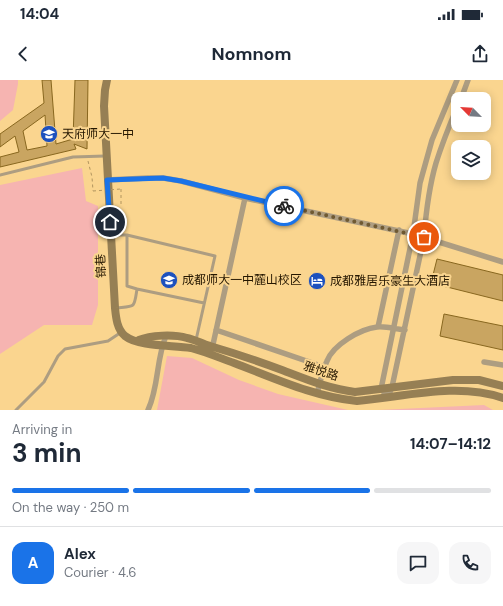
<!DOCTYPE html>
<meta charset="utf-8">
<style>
:root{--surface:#fff;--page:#f6f6f7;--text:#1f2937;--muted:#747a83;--line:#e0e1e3;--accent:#1a73e8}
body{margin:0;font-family:"DM Sans","Noto Sans SC",sans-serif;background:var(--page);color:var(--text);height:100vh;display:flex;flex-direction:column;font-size:15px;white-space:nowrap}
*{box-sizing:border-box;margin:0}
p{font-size:13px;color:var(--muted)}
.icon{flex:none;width:22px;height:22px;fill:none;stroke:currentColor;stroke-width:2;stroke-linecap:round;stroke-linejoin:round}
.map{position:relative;height:330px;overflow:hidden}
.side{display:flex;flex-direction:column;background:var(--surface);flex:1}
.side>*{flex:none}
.needle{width:26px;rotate:294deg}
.fabs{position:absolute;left:451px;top:12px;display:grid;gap:8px}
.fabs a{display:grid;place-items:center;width:40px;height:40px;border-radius:8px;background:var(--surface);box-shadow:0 2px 10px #0003;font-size:20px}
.pin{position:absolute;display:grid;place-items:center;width:34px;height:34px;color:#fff;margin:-17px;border:2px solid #fff;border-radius:50%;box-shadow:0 1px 4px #0007}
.courier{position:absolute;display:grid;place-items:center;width:40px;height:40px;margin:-20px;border:3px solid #1a73e8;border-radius:50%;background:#fff;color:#222;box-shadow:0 1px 5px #0007}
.overview em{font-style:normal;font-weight:700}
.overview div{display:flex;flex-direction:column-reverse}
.overview{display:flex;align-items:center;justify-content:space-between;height:68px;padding:0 12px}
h1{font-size:26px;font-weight:700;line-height:30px}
.bar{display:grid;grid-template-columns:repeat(4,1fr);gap:6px 4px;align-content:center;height:48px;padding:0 12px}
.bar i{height:5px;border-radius:3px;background:var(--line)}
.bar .on{background:var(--accent)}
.bar p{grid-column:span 4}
.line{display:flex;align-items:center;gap:10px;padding:0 12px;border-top:1px solid var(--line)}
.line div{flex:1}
.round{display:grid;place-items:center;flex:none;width:42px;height:42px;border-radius:12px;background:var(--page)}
.status{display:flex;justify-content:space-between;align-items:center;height:28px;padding:0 20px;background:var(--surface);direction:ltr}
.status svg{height:11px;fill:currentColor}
header{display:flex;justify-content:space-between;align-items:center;height:52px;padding:0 12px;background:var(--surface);font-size:18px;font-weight:700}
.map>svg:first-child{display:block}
</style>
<div class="status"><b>14:04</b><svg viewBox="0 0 49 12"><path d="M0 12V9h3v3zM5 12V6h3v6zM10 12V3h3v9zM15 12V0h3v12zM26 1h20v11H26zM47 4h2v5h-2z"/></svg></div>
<header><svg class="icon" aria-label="back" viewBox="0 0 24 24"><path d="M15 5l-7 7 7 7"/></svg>Nomnom<svg class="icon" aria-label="share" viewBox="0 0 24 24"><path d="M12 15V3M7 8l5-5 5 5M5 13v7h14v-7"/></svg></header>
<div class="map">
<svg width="503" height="330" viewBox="0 0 503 330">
<rect width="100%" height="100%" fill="#fad58f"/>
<path fill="#f6b4b1" d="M 0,0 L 18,0 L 18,4 L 13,30 L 0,41 Z
M 82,88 L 86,121 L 98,126 L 98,225 L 92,245 L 44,245 L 0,274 L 0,105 Z
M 167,276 L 192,278 L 239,300 L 278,314 L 348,330 L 157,330 Z
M 484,325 L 493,330 L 378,330 Z"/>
<path fill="#c9a561" stroke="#88671f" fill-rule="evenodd" d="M 42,0 L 51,0 L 56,64 L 73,59 L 75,0 L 88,0 L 87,69 L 74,64 L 76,69 L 0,87 L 0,77 L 19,72 L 15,56 L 0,67 L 0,54 L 44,23 ZM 45,35 L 47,66 L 27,70 L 23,51 Z
M 437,179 L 503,195 L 503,221 L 431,203 Z
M 444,234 L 503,246 L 503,270 L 440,256 Z"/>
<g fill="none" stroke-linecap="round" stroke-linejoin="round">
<path stroke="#b2955f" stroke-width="1" stroke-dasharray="3 3" stroke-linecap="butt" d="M 88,81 L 92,97 L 93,111
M 121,109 L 121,126"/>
<path stroke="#ad9d81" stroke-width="3" d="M 0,95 L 73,77 L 105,76
M 111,155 L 127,155 L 215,176 L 196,260
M 127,155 L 127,206 L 137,209
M 117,228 C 136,226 134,228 137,209 L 204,223
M 16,330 L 44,302 L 58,276 L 65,269 L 108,261 L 120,253"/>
<path stroke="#ad9d81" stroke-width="5.5" d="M 457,0 L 432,60 L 420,103 L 413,154 L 381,309 L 388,317 L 392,307 L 424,157 C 426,132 429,107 436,83 C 442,64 450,44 458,25
M 461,19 L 468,0
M 107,100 L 148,98 L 163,98 L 181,101 L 245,118 L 413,154 L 503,182
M 378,247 L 399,150
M 216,250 L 324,287
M 212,269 L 245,118
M 484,282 L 503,285
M 317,314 C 320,303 322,291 327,281 C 333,265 360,249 377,247 C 385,246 396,249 405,250
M 148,330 C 159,307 156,279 166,256"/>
<path stroke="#967f54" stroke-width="8" d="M 107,0 L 105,10 L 104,26 L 115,228 C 116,238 117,249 125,256 C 139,267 173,265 191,268 C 206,272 220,278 234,283 C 274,298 314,317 357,321 C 404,317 457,302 503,318
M 139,260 C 150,255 174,254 187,258 C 194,259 202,264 210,266 C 234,273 258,281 282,290 C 306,299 329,309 355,312 L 453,300 L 479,300 L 503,306"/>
<path stroke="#b2955f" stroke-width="1" stroke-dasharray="3 3" stroke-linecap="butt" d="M 93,111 L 121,109"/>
</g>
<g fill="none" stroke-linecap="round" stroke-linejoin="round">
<path stroke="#705a32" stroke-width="4" stroke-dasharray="0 7.2" d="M 284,126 L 424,157"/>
<path stroke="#1a73e8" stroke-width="5" d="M 110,142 L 107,100 L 163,98 L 181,101 L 284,126"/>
</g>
<defs>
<symbol id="school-disc" viewBox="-11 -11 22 22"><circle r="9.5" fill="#1d51be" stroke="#fad58f"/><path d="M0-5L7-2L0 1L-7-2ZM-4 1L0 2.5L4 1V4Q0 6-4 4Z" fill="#fff"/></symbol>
<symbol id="hotel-disc" viewBox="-11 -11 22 22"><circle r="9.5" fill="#1d51be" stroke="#fad58f"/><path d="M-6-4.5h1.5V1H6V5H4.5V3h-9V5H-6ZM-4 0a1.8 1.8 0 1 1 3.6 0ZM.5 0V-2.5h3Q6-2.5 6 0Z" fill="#fff"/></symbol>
</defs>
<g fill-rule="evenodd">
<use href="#school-disc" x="39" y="44" width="20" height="20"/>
<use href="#school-disc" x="159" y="190" width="20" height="20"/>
<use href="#hotel-disc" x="307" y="191" width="20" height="20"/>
</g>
<g text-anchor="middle" stroke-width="4" stroke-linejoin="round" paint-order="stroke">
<g font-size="12" fill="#251700" stroke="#fad58f" text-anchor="start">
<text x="62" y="58">天府师大一中</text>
<text x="182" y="204">成都师大一中麓山校区</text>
<text x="330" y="205">成都雅居乐豪生大酒店</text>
</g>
<g font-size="12" fill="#251700" stroke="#fad58f">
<text transform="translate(101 186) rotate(-93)" y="4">锦巷</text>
<text transform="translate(321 291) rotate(18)" y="4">雅悦路</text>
</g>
</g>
</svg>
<div class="fabs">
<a><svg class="needle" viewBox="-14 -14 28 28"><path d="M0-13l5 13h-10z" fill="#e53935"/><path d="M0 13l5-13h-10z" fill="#747a83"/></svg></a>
<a><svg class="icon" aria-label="layers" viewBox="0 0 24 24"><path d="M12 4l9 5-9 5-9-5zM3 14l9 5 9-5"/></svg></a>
</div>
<div class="pin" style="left:424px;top:157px;background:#ea580c"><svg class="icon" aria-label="bag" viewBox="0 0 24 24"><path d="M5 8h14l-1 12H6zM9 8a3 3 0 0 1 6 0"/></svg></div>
<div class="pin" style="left:110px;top:142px;background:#1f2937"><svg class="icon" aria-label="home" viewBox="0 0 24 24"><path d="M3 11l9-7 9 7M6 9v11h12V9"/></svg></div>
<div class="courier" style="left:284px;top:126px"><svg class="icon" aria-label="bike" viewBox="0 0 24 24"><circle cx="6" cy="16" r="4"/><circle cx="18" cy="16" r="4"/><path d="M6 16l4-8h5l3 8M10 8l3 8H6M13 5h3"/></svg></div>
</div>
<section class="side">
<div class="overview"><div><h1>3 min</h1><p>Arriving in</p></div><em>14:07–14:12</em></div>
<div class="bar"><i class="on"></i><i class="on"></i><i class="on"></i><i></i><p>On the way · 250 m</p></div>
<div class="line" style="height:72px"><b class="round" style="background:var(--accent);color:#fff">A</b><div><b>Alex</b><p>Courier · 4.6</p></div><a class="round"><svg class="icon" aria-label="chat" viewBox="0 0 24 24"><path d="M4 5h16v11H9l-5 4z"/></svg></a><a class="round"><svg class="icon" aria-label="phone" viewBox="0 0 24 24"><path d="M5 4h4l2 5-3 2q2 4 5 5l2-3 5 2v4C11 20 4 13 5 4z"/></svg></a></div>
</section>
